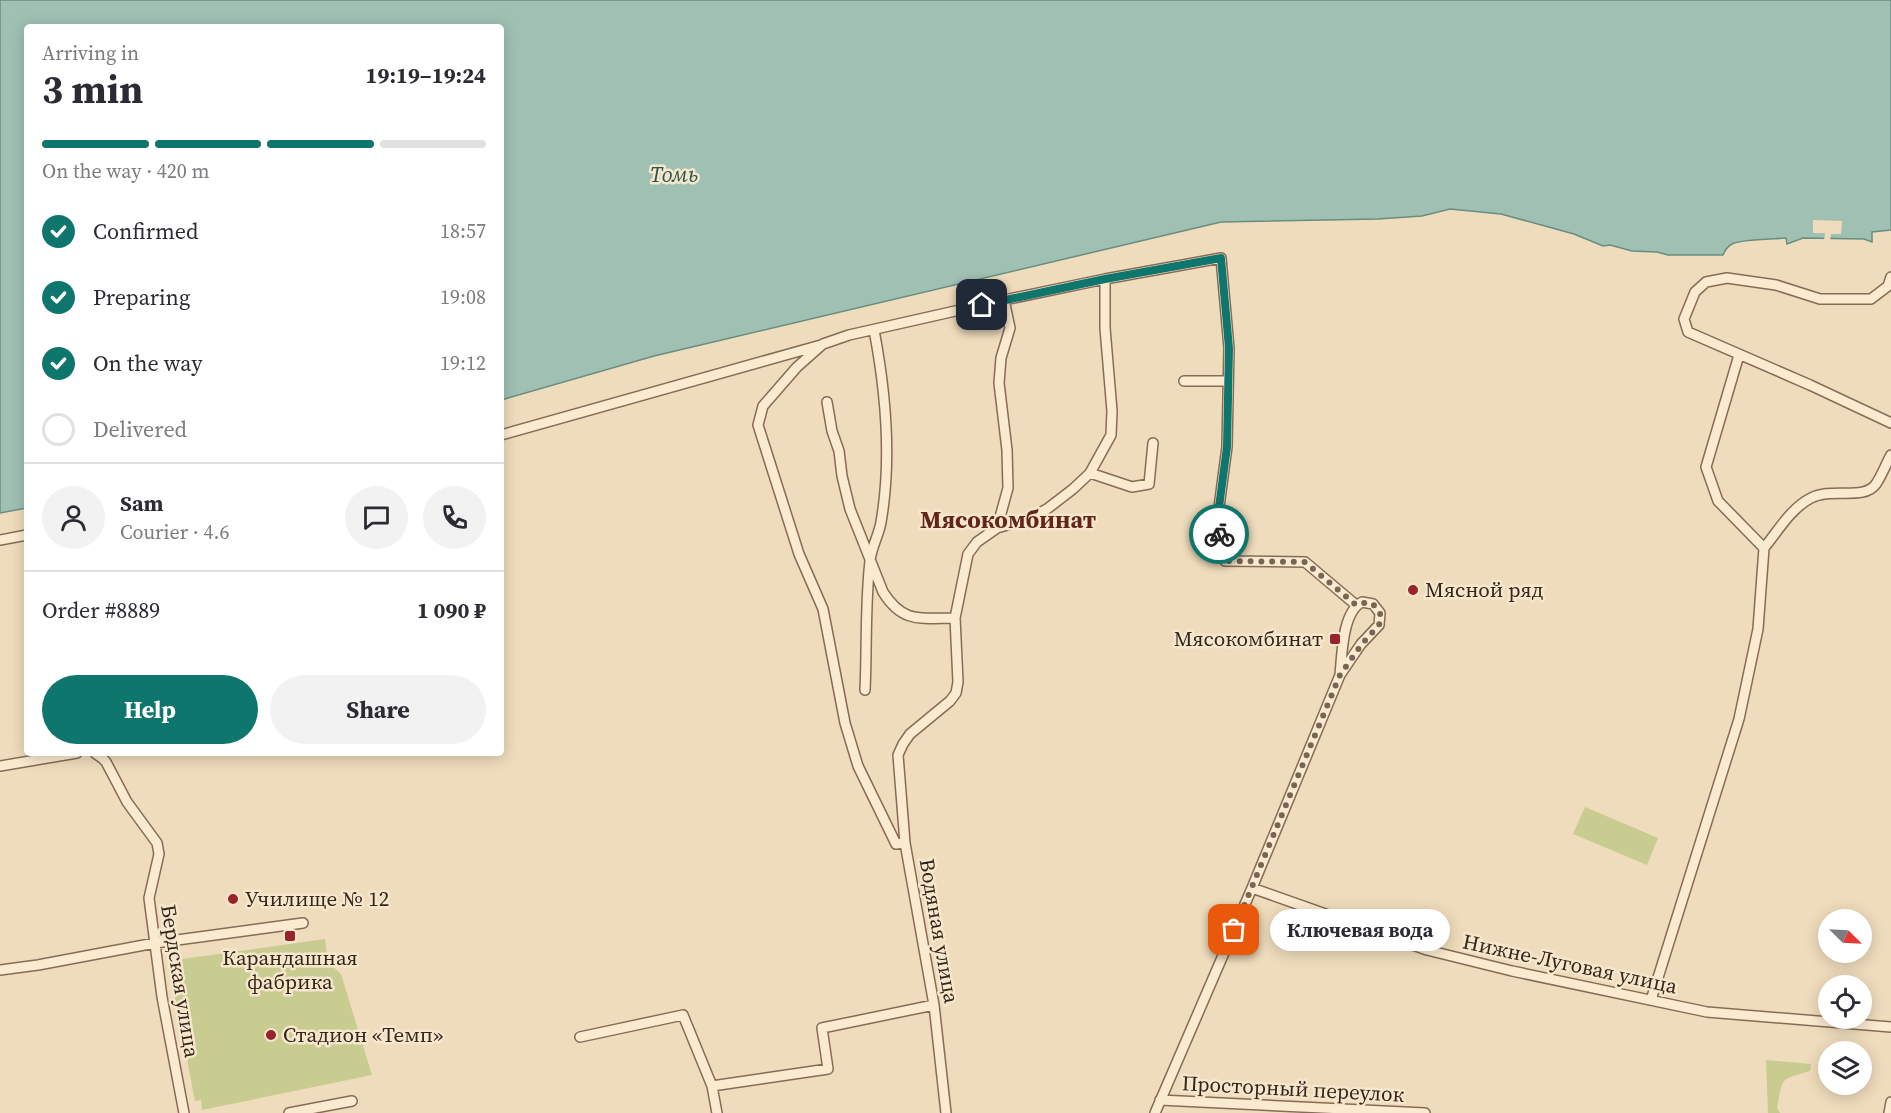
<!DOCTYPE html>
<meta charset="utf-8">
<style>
:root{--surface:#fff;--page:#f2f2f3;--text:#2b2b33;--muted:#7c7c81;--line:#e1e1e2;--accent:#0f766e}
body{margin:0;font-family:"Source Serif 4",serif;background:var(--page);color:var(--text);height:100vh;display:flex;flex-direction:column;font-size:22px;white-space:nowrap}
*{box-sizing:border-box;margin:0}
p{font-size:20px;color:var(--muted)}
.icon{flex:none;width:33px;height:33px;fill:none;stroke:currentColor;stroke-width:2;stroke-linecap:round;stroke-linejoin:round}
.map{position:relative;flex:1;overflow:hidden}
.side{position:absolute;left:24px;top:24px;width:480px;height:732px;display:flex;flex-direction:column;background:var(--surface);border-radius:6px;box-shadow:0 3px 15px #0003}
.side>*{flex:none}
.needle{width:39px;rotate:114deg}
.buttons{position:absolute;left:1818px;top:909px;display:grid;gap:12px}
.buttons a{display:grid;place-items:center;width:54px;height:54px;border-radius:50%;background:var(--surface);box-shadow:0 3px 15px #0003;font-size:30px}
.pin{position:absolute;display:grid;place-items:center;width:51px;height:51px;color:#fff;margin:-26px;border-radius:12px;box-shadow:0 3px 9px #0006}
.courier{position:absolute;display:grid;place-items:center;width:60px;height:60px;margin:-30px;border:4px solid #0f766e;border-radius:50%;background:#fff;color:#222;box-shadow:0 2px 8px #0007}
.bubble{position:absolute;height:42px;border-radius:21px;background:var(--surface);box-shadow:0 3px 15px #0003;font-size:20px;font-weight:700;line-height:42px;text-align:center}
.overview em{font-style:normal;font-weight:700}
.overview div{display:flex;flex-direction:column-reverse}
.overview{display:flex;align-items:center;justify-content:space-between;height:102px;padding:0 18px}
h1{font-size:39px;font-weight:700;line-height:45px}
.bar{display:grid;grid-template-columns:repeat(4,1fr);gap:9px 6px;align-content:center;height:72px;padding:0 18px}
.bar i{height:8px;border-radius:4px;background:var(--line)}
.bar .on{background:var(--accent)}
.bar p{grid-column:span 4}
.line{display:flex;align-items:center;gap:15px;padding:0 18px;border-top:2px solid var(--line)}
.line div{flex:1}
.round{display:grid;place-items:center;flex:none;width:63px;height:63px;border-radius:32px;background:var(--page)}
ol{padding:0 18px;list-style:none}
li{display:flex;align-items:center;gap:18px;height:66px}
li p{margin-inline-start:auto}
li .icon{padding:6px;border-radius:50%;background:var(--accent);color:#fff;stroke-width:4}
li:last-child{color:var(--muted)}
li i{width:33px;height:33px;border:3px solid var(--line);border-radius:50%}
.action{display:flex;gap:12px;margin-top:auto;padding:12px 18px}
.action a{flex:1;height:69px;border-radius:36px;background:var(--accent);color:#fff;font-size:24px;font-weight:700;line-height:69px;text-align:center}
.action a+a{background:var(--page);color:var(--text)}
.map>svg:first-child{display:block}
</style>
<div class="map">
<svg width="1891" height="1113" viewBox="0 0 1891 1113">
<rect width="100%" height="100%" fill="#efdcbc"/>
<path fill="#c9cc91" d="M 1585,807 L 1658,838 L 1647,865 L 1573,834 Z
M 325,939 L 328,962 L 341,974 L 372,1075 L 202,1110 L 201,1100 L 195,1101 L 168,961 Z
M 1766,1060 L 1811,1064 L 1810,1071 C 1779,1080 1783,1077 1777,1108 L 1780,1113 L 1768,1113 Z"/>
<path fill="#a0c0b4" stroke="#688d81" stroke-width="1.5" d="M 0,0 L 1891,0 L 1891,230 L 1872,232 L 1872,242 L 1864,239 L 1803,238 L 1787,244 L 1786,238 C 1775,239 1740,239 1732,244 C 1728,246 1725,250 1723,255 L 1668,255 L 1657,252 L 1632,251 L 1610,245 L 1603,246 L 1574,234 L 1501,214 L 1450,209 L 1422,216 L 1378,219 L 1221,222 L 654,356 L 501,400 L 501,27 L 27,27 L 27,508 L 0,513 Z"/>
<path fill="#efdcbc" d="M 1813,220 L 1842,221 L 1841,234 L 1831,234 L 1830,241 L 1824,241 L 1825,233 L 1813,233 Z"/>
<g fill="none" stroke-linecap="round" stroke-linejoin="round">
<defs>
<path id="minor" d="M 1891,277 L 1888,286 L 1871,299 L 1820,299 L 1776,285 L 1727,278 L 1706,282 L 1695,292 L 1684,319 L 1688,332 L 1810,385 L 1891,423
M 1184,381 L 1228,381
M 827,402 L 832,431 L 839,451 L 842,476 L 850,509 L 883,592 C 903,624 921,618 955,618
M 501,435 L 821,345
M 1090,473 L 1132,487 L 1149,484 L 1153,443
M 997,528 L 1028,519 L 1047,509 L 1073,489 L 1090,473 L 1111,435 L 1112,411 L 1105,328 L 1105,279
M 0,540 L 27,535
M 1764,548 C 1778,531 1791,508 1811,498 C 1832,487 1864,501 1876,484 C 1882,475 1886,464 1891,455
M 865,690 C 867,648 865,604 870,561 C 871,548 879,535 881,522 C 892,459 886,393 874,330
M 95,753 L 102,758 L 106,762 L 127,802 L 157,843 L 159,854 L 149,898 L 162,997 L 184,1113
M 0,766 L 77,753
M 905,843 L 896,844 L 858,766 L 845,723 L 823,609 L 799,554 L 758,425 L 763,406 L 797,367 L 823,344 L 849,335 L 1004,300 L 1105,279 L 1221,258 L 1229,348 L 1227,447 L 1219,507 L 1218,527 L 1219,548 L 1225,561 L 1305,562 L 1356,605
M 1252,888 L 1427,950 L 1512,971 L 1707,1012 L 1891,1027
M 0,970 L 38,965 L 155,943 L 303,923
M 1651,1000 L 1739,719 L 1758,629 L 1764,548 L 1718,501 L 1706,467 L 1739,355
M 580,1037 L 683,1015 L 712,1086
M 1160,1100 L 1425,1113
M 289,1113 L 352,1101
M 717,1113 L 712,1086 L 828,1069 L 822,1028 L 934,1005
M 946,1113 L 934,1005 L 905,843 L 898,755 L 903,744 L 910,734 L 950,701 L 956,693 L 958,682 L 955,618 L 968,554 L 977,542 L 997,528 L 1008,488 L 1007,450 L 999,383 L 1001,358 L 1010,328 L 1004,300
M 1155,1113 L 1252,888 L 1340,675 L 1361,644 L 1379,625 L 1380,613 L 1373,604 L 1362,602 C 1342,612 1342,656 1340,675
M 1889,1113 L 1891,1102"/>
</defs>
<use href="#minor" stroke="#866c56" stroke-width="12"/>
<use href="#minor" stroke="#faeacf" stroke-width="9"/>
</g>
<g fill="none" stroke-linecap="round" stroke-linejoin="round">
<path stroke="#766653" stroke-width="6" stroke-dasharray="0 10.8" d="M 1219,534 L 1219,549 L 1225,561 L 1305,562 L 1356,605 L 1368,602 L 1373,604 L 1380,613 L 1381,619 L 1379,625 L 1362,644 L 1340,675 L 1234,930"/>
<path stroke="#0f766e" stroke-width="8" d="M 982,305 L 1105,279 L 1221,258 L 1229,348 L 1227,447 L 1219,507 L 1219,534"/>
</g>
<g fill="#97242d" stroke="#f6e7cc" stroke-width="2">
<circle cx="1413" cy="590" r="6"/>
<rect x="1329" y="633" width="12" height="12" rx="3"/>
<circle cx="233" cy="899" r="6"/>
<rect x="284" y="930" width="12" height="12" rx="3"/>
<circle cx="271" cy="1035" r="6"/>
</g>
<g text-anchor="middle" stroke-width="5" stroke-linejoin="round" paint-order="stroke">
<g font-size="21" fill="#35261b" stroke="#f6e7cc" text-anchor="start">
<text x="1425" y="597">Мясной ряд</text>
<text x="1323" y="646" text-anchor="end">Мясокомбинат</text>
<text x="245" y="906">Училище № 12</text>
<text x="290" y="965" text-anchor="middle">Карандашная<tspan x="290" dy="24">фабрика</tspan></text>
<text x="283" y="1042">Стадион «Темп»</text>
</g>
<g font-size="21" fill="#35261b" stroke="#f6e7cc">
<text transform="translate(939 931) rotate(80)" y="7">Водяная улица</text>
<text transform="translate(1570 964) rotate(12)" y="7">Нижне-Луговая улица</text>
<text transform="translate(180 981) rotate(81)" y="7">Бердская улица</text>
<text transform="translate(1293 1089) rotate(3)" y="7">Просторный переулок</text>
</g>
<g font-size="22" font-style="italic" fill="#295650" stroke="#f6e7cc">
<text x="674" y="182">Томь</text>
</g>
<g font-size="24" font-weight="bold" fill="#632419" stroke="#f6e7cc">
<text x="1008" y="528">Мясокомбинат</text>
</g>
</g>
</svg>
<div class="buttons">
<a><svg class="needle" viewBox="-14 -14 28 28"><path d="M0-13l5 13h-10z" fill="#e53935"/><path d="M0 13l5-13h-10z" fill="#7c7c81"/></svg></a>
<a><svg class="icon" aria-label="locate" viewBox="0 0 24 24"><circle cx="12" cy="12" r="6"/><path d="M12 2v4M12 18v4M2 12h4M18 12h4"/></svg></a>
<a><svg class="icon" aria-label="layers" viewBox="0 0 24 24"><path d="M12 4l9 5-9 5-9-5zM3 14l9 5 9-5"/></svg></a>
</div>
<div class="pin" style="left:1234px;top:930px;background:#ea580c"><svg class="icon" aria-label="bag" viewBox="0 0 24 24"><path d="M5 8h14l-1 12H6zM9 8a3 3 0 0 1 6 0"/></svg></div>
<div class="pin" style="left:982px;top:305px;background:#1f2937"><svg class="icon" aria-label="home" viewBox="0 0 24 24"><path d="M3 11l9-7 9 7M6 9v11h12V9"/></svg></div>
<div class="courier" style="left:1219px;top:534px"><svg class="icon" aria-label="bike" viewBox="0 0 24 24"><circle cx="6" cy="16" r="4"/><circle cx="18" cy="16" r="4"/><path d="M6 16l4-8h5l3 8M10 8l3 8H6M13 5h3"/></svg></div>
<div class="bubble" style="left:1270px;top:909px;width:180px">Ключевая вода</div>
<section class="side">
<div class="overview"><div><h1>3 min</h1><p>Arriving in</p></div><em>19:19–19:24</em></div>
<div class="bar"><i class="on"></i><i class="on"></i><i class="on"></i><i></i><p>On the way · 420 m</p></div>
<ol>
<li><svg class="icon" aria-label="check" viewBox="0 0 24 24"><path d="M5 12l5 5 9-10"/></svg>Confirmed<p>18:57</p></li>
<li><svg class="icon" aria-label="check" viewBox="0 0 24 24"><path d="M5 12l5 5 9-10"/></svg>Preparing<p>19:08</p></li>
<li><svg class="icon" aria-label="check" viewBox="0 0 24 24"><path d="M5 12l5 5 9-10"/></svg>On the way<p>19:12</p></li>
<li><i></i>Delivered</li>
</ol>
<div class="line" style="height:108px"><a class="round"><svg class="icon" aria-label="person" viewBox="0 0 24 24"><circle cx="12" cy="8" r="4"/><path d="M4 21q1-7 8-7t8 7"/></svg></a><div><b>Sam</b><p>Courier · 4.6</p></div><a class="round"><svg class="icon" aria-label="chat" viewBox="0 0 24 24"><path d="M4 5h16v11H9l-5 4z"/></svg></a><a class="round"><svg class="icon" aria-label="phone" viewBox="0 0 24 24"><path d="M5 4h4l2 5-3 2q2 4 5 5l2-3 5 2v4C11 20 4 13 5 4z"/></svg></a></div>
<div class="line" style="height:78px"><div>Order #8889</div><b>1 090 ₽</b></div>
<div class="action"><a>Help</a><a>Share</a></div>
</section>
</div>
